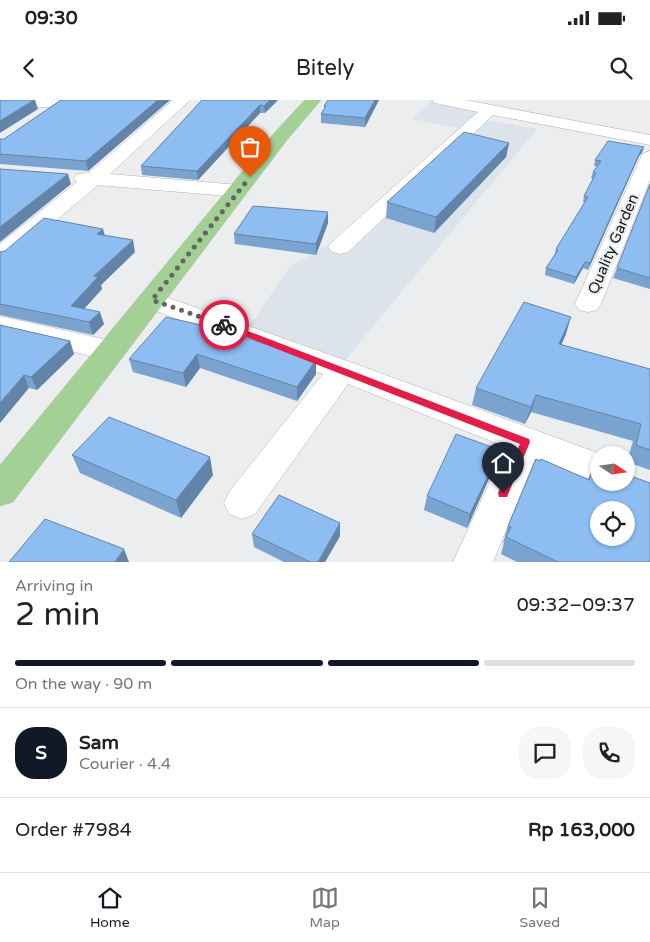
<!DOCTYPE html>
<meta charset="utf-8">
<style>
:root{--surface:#fff;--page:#f6f6f6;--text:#222;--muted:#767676;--line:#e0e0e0;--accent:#111827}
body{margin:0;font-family:"Varela Round",sans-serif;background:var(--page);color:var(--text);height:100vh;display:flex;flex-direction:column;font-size:19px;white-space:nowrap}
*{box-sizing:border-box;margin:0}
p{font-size:16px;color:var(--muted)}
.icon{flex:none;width:28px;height:28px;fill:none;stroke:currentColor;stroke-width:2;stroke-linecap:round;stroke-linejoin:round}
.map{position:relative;height:462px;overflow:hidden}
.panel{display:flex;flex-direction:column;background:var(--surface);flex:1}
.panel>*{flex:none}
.needle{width:32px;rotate:103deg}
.buttons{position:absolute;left:590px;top:346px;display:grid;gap:10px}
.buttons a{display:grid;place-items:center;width:45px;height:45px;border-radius:50%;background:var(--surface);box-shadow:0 1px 4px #0004;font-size:25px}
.pin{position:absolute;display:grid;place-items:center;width:42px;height:42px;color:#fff;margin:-51px -21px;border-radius:50% 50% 50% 0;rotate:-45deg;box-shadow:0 0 5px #0007}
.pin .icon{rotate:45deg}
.courier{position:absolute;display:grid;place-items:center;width:50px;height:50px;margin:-25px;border:4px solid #e11d48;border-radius:50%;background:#fff;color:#222;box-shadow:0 1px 6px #0007}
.summary em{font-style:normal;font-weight:600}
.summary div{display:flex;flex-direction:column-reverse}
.summary{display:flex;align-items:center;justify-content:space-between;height:85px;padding:0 15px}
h1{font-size:32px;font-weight:600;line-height:38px}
.bar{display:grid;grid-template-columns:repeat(4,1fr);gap:8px 5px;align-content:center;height:60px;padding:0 15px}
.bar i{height:6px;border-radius:4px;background:var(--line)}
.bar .on{background:var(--accent)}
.bar p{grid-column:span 4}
.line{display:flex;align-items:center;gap:12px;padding:0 15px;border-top:1px solid var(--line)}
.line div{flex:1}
.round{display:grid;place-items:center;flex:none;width:52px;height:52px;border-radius:20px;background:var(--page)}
.status{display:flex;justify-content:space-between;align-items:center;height:35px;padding:0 25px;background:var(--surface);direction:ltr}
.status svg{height:14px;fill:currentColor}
header{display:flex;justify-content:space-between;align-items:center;height:65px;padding:0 15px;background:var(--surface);font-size:22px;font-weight:600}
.tabs{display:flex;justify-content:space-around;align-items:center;height:70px;border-top:1px solid var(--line);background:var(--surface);font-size:14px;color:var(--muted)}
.tabs a{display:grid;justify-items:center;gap:2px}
.tabs .on{color:var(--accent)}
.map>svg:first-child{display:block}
</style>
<div class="status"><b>09:30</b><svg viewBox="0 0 49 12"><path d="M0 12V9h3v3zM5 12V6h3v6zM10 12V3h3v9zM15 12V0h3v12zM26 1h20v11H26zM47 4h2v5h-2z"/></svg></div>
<header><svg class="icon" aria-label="back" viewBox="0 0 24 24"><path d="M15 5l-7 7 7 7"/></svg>Bitely<svg class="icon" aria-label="search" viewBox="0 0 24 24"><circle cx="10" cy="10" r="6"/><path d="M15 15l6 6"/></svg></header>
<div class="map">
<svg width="650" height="462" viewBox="0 0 650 462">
<rect width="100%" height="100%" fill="#ecedef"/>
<path fill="#dce3ea" d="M 431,0 L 483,11 L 476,18 L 537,29 L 342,264 L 246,231 L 290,166 L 345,136 L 458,28 L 412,19 Z"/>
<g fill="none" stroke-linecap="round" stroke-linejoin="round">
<defs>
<path id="minor" d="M 0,0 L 73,0 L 65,6 L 60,8 L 4,5 L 0,4 Z
M 173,0 L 190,0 L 110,74 L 239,85 L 246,87 L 249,91 L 246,95 L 239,97 L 98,85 L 8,161 L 0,163 L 0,144 L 77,82 L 74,78 L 77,74 L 89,73 Z
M 432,0 L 465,0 L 650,35 L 650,45 L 493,15 L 348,152 L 340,154 L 332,152 L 328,147 L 332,142 L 478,12 L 435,3 Z
M 650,51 L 650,80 L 601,204 L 597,210 L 588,212 L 579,210 L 575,204 L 641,57 L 644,53 Z
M 152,192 L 353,263 L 603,355 L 599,355 L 599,382 L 535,359 L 493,462 L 453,462 L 506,347 L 348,284 L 255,414 L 242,419 L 229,414 L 224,403 L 229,392 L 323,274 L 143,206 L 139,200 L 143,194 Z
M 0,216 L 112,241 L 122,244 L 126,251 L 122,258 L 112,261 L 0,234 Z"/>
<path id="major" d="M 305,0 L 321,0 L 287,40 L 13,402 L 0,406 L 0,365 L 275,32 Z"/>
</defs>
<use href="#minor" stroke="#b3b4b5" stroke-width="1"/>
<use href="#major" stroke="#c8c8c8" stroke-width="1"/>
<use href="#minor" fill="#fff" fill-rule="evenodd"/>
<use href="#major" fill="#a3d094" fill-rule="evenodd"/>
</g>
<path fill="#7aa3d0" d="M 61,0 L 170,0 L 88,71 L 0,64 L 0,39 L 4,39 Z
M 202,0 L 278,0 L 265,13 L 260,13 L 198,80 L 142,75 L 141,66 Z
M 379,0 L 365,27 L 321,23 L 321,14 L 324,9 L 324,6 Z
M 509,43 L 506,57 L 434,133 L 386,118 L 387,102 Z
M 642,53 L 639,56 L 588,170 L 583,168 L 574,184 L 545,175 L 546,168 L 554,156 L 556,149 L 585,102 L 583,102 L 584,96 L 593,79 L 591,78 L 593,72 L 597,66 L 594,66 L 595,60 Z
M 650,84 L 650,189 L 613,178 Z
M 328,112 L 328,123 L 316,155 L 235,144 L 234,134 Z
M 103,129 L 104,135 L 135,152 L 101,185 L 102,189 L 84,209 L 104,224 L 93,235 L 0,215 L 0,152 Z
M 0,225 L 70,241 L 74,254 L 37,290 L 29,288 Z
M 218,229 L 316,274 L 297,301 L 200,268 L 186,287 L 133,272 L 129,259 Z
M 566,234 L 561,245 L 650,269 L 650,370 L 627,362 L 633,341 L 531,312 L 525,324 L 472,305 L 476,288 Z
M 72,355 L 213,375 L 181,418 L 80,373 Z
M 496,363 L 467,428 L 424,410 L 427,396 Z
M 593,368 L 626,382 L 626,379 L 628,375 L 650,462 L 517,462 L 501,454 L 504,443 L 503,443 L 508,426 L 588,379 Z
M 252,434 L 340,436 L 325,462 L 284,462 L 254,447 Z"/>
<path fill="#6384a9" d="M 34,0 L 35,0 L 38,9 L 0,33 L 0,21 Z
M 158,0 L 170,0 L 88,71 L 86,61 Z
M 270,0 L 278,0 L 265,13 L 264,6 Z
M 375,0 L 379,0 L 365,27 L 365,18 Z
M 260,5 L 260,13 L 198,80 L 197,71 Z
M 509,43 L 506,57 L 434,133 L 436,117 Z
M 644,47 L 642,53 L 639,56 L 588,170 L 590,163 L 641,50 Z
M 68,74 L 71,84 L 0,142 L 0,127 Z
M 328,112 L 328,123 L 316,155 L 316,144 Z
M 103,129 L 106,140 L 97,134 Z
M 133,140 L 135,152 L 101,185 L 102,189 L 75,219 L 71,206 L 94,176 Z
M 585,162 L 583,168 L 574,184 L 576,177 Z
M 100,212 L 104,224 L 93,235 L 89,222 Z
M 571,217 L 566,234 L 554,261 L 559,244 Z
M 70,241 L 74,254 L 37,290 L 31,277 Z
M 197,254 L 200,268 L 186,287 L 183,273 Z
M 316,260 L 316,274 L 297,301 L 297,287 Z
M 24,275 L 29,288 L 0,323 L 0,303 Z
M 536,295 L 531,312 L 525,324 L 531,307 Z
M 500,350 L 496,363 L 467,428 L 470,414 Z
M 210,357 L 213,375 L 181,418 L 176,400 Z
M 340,423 L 340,436 L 325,462 L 318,462 Z
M 124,449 L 129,462 L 115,462 Z"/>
<path fill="#8ebdf2" stroke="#6384a9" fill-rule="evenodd" d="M 0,0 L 34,0 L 0,21 Z
M 61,0 L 158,0 L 86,61 L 0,54 L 0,39 L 4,39 Z
M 202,0 L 270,0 L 264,6 L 260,5 L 197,71 L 141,66 Z
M 328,0 L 375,0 L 365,18 L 321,14 L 326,6 L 324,6 Z
M 464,32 L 509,43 L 436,117 L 387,102 Z
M 608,41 L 644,47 L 641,50 L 590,163 L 585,162 L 576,177 L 546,168 L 558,150 L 556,149 L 588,97 L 584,96 L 596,73 L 593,72 L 601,61 L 595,60 Z
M 0,69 L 68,74 L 0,127 Z
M 650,84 L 650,178 L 617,168 Z
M 253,106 L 328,112 L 316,144 L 234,134 Z
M 44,118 L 103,129 L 97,134 L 133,140 L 94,176 L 98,177 L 71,206 L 100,212 L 89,222 L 0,204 L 0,152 L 5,151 Z
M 524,202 L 571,217 L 559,244 L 650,269 L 650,350 L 636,345 L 641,324 L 536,295 L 531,307 L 476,288 Z
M 166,217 L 218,229 L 316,260 L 297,287 L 197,254 L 183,273 L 129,259 Z
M 0,225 L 70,241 L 31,277 L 24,275 L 0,303 Z
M 109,317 L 210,357 L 176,400 L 72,355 Z
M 456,334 L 500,350 L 470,414 L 427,396 Z
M 536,359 L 540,361 L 541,359 L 589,380 L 593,368 L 599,370 L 599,382 L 626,382 L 628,375 L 650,383 L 650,462 L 558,462 L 506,437 L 511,427 L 508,426 ZM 599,410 L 626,410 L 626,438 L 599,438 Z
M 279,395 L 340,423 L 318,462 L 310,462 L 252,434 Z
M 45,419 L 124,449 L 115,462 L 9,462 Z"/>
<path fill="#e11d48" d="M 221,223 L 227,223 L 529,339 L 530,342 L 507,397 L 499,397 L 498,393 L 520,344 L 221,227 Z"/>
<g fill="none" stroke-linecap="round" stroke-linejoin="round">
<path stroke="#646465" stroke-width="5" stroke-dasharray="0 9" d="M 224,225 L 152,200 L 250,77"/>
</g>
<g text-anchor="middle" stroke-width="4.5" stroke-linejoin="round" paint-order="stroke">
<g font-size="15" fill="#1a1a1b" stroke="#ecedef">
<text transform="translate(613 144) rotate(-67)" y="5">Quality Garden</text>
</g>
</g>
</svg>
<div class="buttons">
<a><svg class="needle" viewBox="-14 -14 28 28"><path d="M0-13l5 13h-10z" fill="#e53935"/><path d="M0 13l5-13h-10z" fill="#767676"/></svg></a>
<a><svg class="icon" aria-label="locate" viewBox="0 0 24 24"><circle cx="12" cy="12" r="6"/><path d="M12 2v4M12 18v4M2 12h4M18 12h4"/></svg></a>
</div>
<div class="pin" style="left:250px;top:77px;background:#ea580c"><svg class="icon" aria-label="bag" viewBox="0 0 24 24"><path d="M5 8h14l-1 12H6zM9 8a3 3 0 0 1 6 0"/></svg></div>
<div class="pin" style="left:503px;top:393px;background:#1f2937"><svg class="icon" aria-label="home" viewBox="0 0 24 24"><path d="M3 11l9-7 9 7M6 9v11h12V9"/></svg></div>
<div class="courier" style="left:224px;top:225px"><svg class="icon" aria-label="bike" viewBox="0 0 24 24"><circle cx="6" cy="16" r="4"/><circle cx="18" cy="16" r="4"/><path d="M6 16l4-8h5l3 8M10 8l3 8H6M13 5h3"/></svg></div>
</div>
<section class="panel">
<div class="summary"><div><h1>2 min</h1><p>Arriving in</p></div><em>09:32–09:37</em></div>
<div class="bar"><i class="on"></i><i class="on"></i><i class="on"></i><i></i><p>On the way · 90 m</p></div>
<div class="line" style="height:90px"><b class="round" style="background:var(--accent);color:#fff">S</b><div><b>Sam</b><p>Courier · 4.4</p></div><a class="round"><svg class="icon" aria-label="chat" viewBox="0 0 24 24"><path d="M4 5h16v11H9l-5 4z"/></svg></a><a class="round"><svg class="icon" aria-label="phone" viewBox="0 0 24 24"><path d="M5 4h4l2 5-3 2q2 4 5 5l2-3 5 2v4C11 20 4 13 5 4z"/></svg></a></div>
<div class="line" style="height:65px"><div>Order #7984</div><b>Rp 163,000</b></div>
</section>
<nav class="tabs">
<a class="on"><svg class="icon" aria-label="home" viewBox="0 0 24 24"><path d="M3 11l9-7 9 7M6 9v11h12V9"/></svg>Home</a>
<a><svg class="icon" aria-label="map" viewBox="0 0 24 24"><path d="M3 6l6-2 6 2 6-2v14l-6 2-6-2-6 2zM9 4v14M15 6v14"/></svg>Map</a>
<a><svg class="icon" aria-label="saved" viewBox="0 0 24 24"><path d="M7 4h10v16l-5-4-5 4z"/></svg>Saved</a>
</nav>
